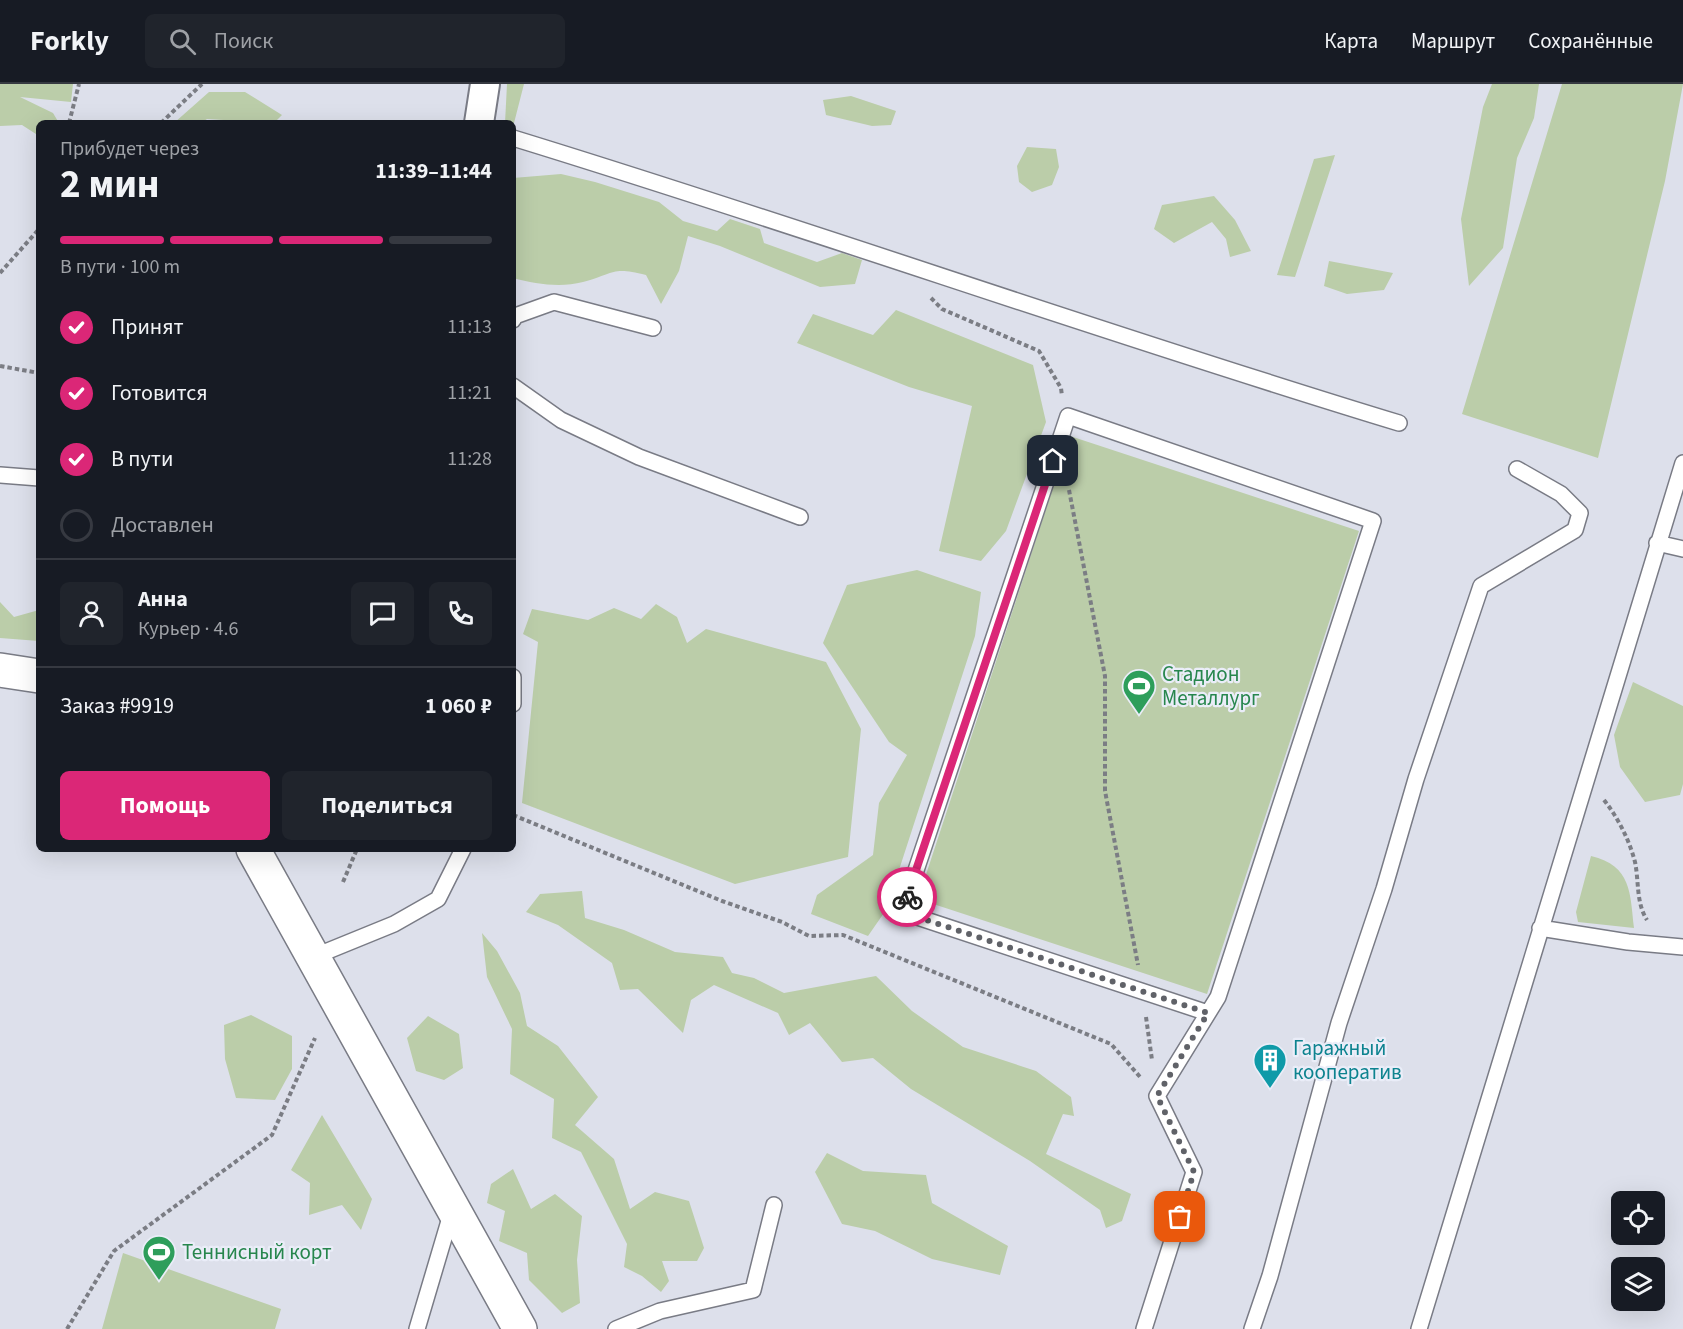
<!DOCTYPE html>
<html lang="ru">
<meta charset="utf-8">
<style>
:root{--surface:#171b24;--page:#20242c;--text:#f1f3f6;--muted:#9ea1a6;--line:#363941;--accent:#db2777}
body{margin:0;font-family:"Source Sans 3",sans-serif;background:var(--page);color:var(--text);height:100vh;display:flex;flex-direction:column;font-size:22px;white-space:nowrap}
*{box-sizing:border-box;margin:0}
p{font-size:20px;color:var(--muted)}
.icon{flex:none;width:33px;height:33px;fill:none;stroke:currentColor;stroke-width:2;stroke-linecap:round;stroke-linejoin:round}
.map{position:relative;flex:1;overflow:hidden}
.panel{position:absolute;left:36px;top:36px;width:480px;height:732px;display:flex;flex-direction:column;background:var(--surface);border-radius:9px;box-shadow:0 6px 24px #0002}
.panel>*{flex:none}
.fabs{position:absolute;left:1611px;top:1107px;display:grid;gap:12px}
.fabs a{display:grid;place-items:center;width:54px;height:54px;border-radius:9px;background:var(--surface);box-shadow:0 6px 24px #0002;font-size:30px}
.pin{position:absolute;display:grid;place-items:center;width:51px;height:51px;color:#fff;margin:-26px;border-radius:12px;box-shadow:0 3px 9px #0006}
.courier{position:absolute;display:grid;place-items:center;width:60px;height:60px;margin:-30px;border:4px solid #db2777;border-radius:50%;background:#fff;color:#222;box-shadow:0 2px 8px #0007}
.head em{font-style:normal;font-weight:700}
.head div{display:flex;flex-direction:column-reverse}
.head{display:flex;align-items:center;justify-content:space-between;height:102px;padding:0 24px}
h1{font-size:39px;font-weight:700;line-height:45px}
.bar{display:grid;grid-template-columns:repeat(4,1fr);gap:9px 6px;align-content:center;height:72px;padding:0 24px}
.bar i{height:8px;border-radius:4px;background:var(--line)}
.bar .selected{background:var(--accent)}
.bar p{grid-column:span 4}
.line{display:flex;align-items:center;gap:15px;padding:0 24px;border-top:2px solid var(--line)}
.line div{flex:1}
.round{display:grid;place-items:center;flex:none;width:63px;height:63px;border-radius:9px;background:var(--page)}
ol{padding:0 24px;list-style:none}
li{display:flex;align-items:center;gap:18px;height:66px}
li p{margin-inline-start:auto}
li .icon{padding:6px;border-radius:50%;background:var(--accent);color:#fff;stroke-width:4}
li:last-child{color:var(--muted)}
li i{width:33px;height:33px;border:3px solid var(--line);border-radius:50%}
.action{display:flex;gap:12px;margin-top:auto;padding:12px 24px}
.action a{flex:1;height:69px;border-radius:9px;background:var(--accent);color:#fff;font-size:24px;font-weight:700;line-height:69px;text-align:center}
.action a+a{background:var(--page);color:var(--text)}
header{display:flex;align-items:center;gap:36px;box-sizing:border-box;height:84px;padding:0 30px;background:var(--surface);border-bottom:2px solid var(--line)}
header strong{font-size:28px}
nav{display:flex;gap:33px;margin-inline-start:auto;font-size:21px}
.search{width:420px;height:54px;background:var(--page);display:flex;align-items:center;gap:15px;box-sizing:border-box;padding:0 21px;border-radius:9px;color:var(--muted);font-size:22px}
.map>svg:first-child{display:block}
</style>
<header>
<strong>Forkly</strong>
<div class="search"><svg class="icon" aria-label="search" viewBox="0 0 24 24"><circle cx="10" cy="10" r="6"/><path d="M15 15l6 6"/></svg>Поиск</div>
<nav><a>Карта</a><a>Маршрут</a><a>Сохранённые</a></nav>
</header>
<div class="map">
<svg width="1683" height="1245" viewBox="0 0 1683 1245">
<rect width="100%" height="100%" fill="#dde0eb"/>
<path fill="#bbcda9" d="M 0,0 L 73,0 L 71,18 L 20,13 L 53,29 L 59,39 L 39,39 L 39,52 L 22,41 L 0,42 Z
M 507,0 L 524,0 L 514,39 L 505,39 Z
M 1492,0 L 1539,0 L 1534,34 L 1517,74 L 1503,164 L 1469,202 L 1461,135 L 1483,23 Z
M 1562,0 L 1683,0 L 1665,97 L 1598,374 L 1462,330 Z
M 209,8 L 245,8 L 282,31 L 274,39 L 207,35 L 201,39 L 174,39 Z
M 851,12 L 896,27 L 891,41 L 872,42 L 826,31 L 823,16 Z
M 1027,63 L 1056,65 L 1059,83 L 1052,101 L 1032,108 L 1019,98 L 1017,82 Z
M 1335,71 L 1295,193 L 1277,191 L 1314,75 Z
M 561,90 L 595,98 L 659,118 L 683,137 L 717,147 L 730,135 L 760,145 L 764,159 L 817,178 L 842,169 L 862,176 L 855,200 L 820,203 L 720,162 L 688,152 L 679,187 L 661,220 L 646,191 C 611,182 614,190 583,198 C 560,204 536,200 513,194 L 513,94 Z
M 1214,112 L 1235,136 L 1251,167 L 1230,173 L 1226,155 L 1212,138 L 1174,159 L 1154,145 L 1162,121 Z
M 1329,177 L 1393,189 L 1384,206 L 1347,210 L 1324,202 Z
M 896,226 L 1033,281 L 1046,338 L 1006,447 L 981,477 L 939,467 L 972,322 L 909,303 L 797,259 L 813,230 L 873,251 Z
M 1070,352 L 1359,447 L 1207,910 L 918,815 Z
M 917,486 L 981,508 L 975,552 L 886,826 L 868,852 L 811,830 L 817,811 L 873,771 L 879,719 L 907,671 L 889,658 L 823,559 L 847,501 Z
M 0,518 L 14,533 L 39,526 L 39,557 L 0,554 Z
M 656,520 L 677,533 L 687,559 L 706,545 L 826,578 L 861,645 L 848,773 L 735,800 L 522,719 L 538,558 L 523,550 L 532,525 L 588,536 L 614,524 L 641,535 Z
M 1633,598 L 1683,622 L 1683,700 L 1680,711 L 1645,718 L 1620,683 L 1614,651 Z
M 1591,772 C 1632,782 1630,809 1634,844 L 1578,838 L 1576,828 Z
M 582,807 L 585,834 L 624,846 L 675,868 L 723,873 L 732,889 L 754,894 L 784,909 L 876,892 L 912,927 L 963,963 L 1036,987 L 1071,1013 L 1074,1032 L 1063,1030 L 1046,1070 L 1131,1110 L 1122,1137 L 1106,1144 L 1100,1126 L 1030,1077 L 911,1005 L 873,974 L 842,978 L 810,939 L 789,951 L 778,929 L 714,901 L 691,916 L 683,949 L 638,905 L 620,906 L 612,879 L 558,841 L 526,828 L 540,810 Z
M 482,849 L 497,867 L 520,909 L 527,942 L 558,962 L 598,1013 L 575,1041 L 614,1075 L 630,1125 L 655,1108 L 689,1117 L 704,1164 L 697,1177 L 662,1177 L 669,1197 L 661,1208 L 642,1192 L 624,1183 L 627,1160 L 581,1068 L 552,1054 L 554,1015 L 510,990 L 512,945 L 487,893 Z
M 251,931 L 292,952 L 292,985 L 275,1016 L 236,1014 L 225,975 L 224,941 Z
M 428,932 L 459,950 L 463,984 L 444,996 L 416,987 L 407,954 Z
M 322,1031 L 372,1115 L 361,1146 L 342,1121 L 309,1131 L 310,1099 L 291,1086 Z
M 827,1069 L 863,1087 L 926,1091 L 932,1119 L 1008,1162 L 1000,1191 L 932,1175 L 875,1147 L 842,1140 L 815,1088 Z
M 513,1085 L 531,1125 L 555,1110 L 582,1132 L 577,1176 L 580,1219 L 562,1229 L 529,1196 L 527,1169 L 499,1157 L 505,1127 L 487,1119 L 491,1100 Z
M 123,1169 L 281,1225 L 275,1245 L 102,1245 Z"/>
<g fill="none" stroke-linecap="round" stroke-linejoin="round">
<defs>
<path id="service" d="M 513,54 C 810,145 1102,249 1399,339
M 513,236 L 515,232 L 554,218 L 653,244
M 513,302 L 561,336 L 639,373 L 800,433
M 0,391 L 39,394
M 1657,459 L 1683,465
M 513,593 L 513,620
M 1540,844 L 1628,858 L 1683,863
M 313,873 L 394,840 L 438,815 L 463,765
M 417,1245 L 452,1127
M 616,1245 L 660,1227 L 753,1206 L 774,1121
M 1144,1245 L 1194,1088 L 1157,1012 L 1218,913 L 1373,437 L 1068,332 L 902,828 L 1208,929
M 1252,1245 L 1270,1192 L 1339,939 L 1384,805 L 1416,695 L 1481,502 L 1575,446 L 1580,429 L 1561,410 L 1517,385
M 1419,1245 L 1683,379"/>
<path id="minor" d="M 479,39 L 485,0"/>
<path id="tertiary" d="M 0,586 L 39,592
M 253,765 L 520,1245"/>
</defs>
<use href="#service" stroke="#797b85" stroke-width="18"/>
<use href="#minor" stroke="#797b85" stroke-width="32"/>
<use href="#tertiary" stroke="#797b85" stroke-width="36"/>
<path stroke="#7b7d84" stroke-width="4" stroke-dasharray="4.5 3" stroke-linecap="butt" d="M 69,39 L 79,0
M 161,39 L 202,0
M 0,189 L 39,145
M 931,214 L 942,225 L 1039,267 L 1061,304 L 1062,312
M 0,282 L 39,289
M 1069,406 L 1105,592 L 1105,707 L 1138,881
M 1604,716 C 1618,734 1629,755 1635,778 C 1639,797 1636,819 1647,836
M 513,731 L 722,817 L 782,838 L 809,852 L 843,851 L 1111,960 L 1141,994
M 343,798 L 357,765
M 1146,933 L 1152,976
M 67,1245 L 114,1167 L 272,1051 L 315,954"/>
<use href="#service" stroke="#fff" stroke-width="15"/>
<use href="#minor" stroke="#fff" stroke-width="28"/>
<use href="#tertiary" stroke="#fff" stroke-width="33"/>
</g>
<g fill="none" stroke-linecap="round" stroke-linejoin="round">
<path stroke="#606268" stroke-width="6" stroke-dasharray="0 10.8" d="M 907,813 L 902,828 L 1208,929 L 1157,1012 L 1194,1088 L 1180,1133"/>
<path stroke="#db2777" stroke-width="8" d="M 907,813 L 1053,377"/>
</g>
<defs>
<symbol id="stadium-pin" viewBox="-11 -11 22 30"><path d="M0 17L-7.5 6A9.5 9.5 0 1 1 7.5 6Z" fill="#2e9e5b" stroke="#eaedf8"/><path d="M0-5a6.5 5 0 1 0 0 10a6.5 5 0 1 0 0-10ZM-3.5-1.8h7v3.6h-7Z" fill="#fff"/></symbol>
<symbol id="building-pin" viewBox="-11 -11 22 30"><path d="M0 17L-7.5 6A9.5 9.5 0 1 1 7.5 6Z" fill="#0f9aa8" stroke="#eaedf8"/><path d="M-4-6H4V6H1V3H-1V6H-4ZM-2.5-4.3h1.7v1.8h-1.7ZM.8-4.3h1.7v1.8H.8ZM-2.5-1h1.7V.8h-1.7ZM.8-1h1.7V.8H.8Z" fill="#fff"/></symbol>
</defs>
<g fill-rule="evenodd">
<use href="#stadium-pin" x="1120" y="583" width="38" height="52"/>
<use href="#building-pin" x="1251" y="957" width="38" height="52"/>
<use href="#stadium-pin" x="140" y="1149" width="38" height="52"/>
</g>
<g text-anchor="middle" stroke-width="4.5" stroke-linejoin="round" paint-order="stroke">
<g font-size="21" fill="#27864d" stroke="#eaedf8" text-anchor="start">
<text x="1162" y="597">Стадион<tspan x="1162" dy="24">Металлург</tspan></text>
<text x="182" y="1175">Теннисный корт</text>
</g>
<g font-size="21" fill="#0d838f" stroke="#eaedf8" text-anchor="start">
<text x="1293" y="971">Гаражный<tspan x="1293" dy="24">кооператив</tspan></text>
</g>
</g>
</svg>
<div class="fabs">
<a><svg class="icon" aria-label="locate" viewBox="0 0 24 24"><circle cx="12" cy="12" r="6"/><path d="M12 2v4M12 18v4M2 12h4M18 12h4"/></svg></a>
<a><svg class="icon" aria-label="layers" viewBox="0 0 24 24"><path d="M12 4l9 5-9 5-9-5zM3 14l9 5 9-5"/></svg></a>
</div>
<div class="pin" style="left:1180px;top:1133px;background:#ea580c"><svg class="icon" aria-label="bag" viewBox="0 0 24 24"><path d="M5 8h14l-1 12H6zM9 8a3 3 0 0 1 6 0"/></svg></div>
<div class="pin" style="left:1053px;top:377px;background:#1f2937"><svg class="icon" aria-label="home" viewBox="0 0 24 24"><path d="M3 11l9-7 9 7M6 9v11h12V9"/></svg></div>
<div class="courier" style="left:907px;top:813px"><svg class="icon" aria-label="bike" viewBox="0 0 24 24"><circle cx="6" cy="16" r="4"/><circle cx="18" cy="16" r="4"/><path d="M6 16l4-8h5l3 8M10 8l3 8H6M13 5h3"/></svg></div>
<section class="panel">
<div class="head"><div><h1>2 мин</h1><p>Прибудет через</p></div><em>11:39–11:44</em></div>
<div class="bar"><i class="selected"></i><i class="selected"></i><i class="selected"></i><i></i><p>В пути · 100 m</p></div>
<ol>
<li><svg class="icon" aria-label="check" viewBox="0 0 24 24"><path d="M5 12l5 5 9-10"/></svg>Принят<p>11:13</p></li>
<li><svg class="icon" aria-label="check" viewBox="0 0 24 24"><path d="M5 12l5 5 9-10"/></svg>Готовится<p>11:21</p></li>
<li><svg class="icon" aria-label="check" viewBox="0 0 24 24"><path d="M5 12l5 5 9-10"/></svg>В пути<p>11:28</p></li>
<li><i></i>Доставлен</li>
</ol>
<div class="line" style="height:108px"><a class="round"><svg class="icon" aria-label="person" viewBox="0 0 24 24"><circle cx="12" cy="8" r="4"/><path d="M4 21q1-7 8-7t8 7"/></svg></a><div><b>Анна</b><p>Курьер · 4.6</p></div><a class="round"><svg class="icon" aria-label="chat" viewBox="0 0 24 24"><path d="M4 5h16v11H9l-5 4z"/></svg></a><a class="round"><svg class="icon" aria-label="phone" viewBox="0 0 24 24"><path d="M5 4h4l2 5-3 2q2 4 5 5l2-3 5 2v4C11 20 4 13 5 4z"/></svg></a></div>
<div class="line" style="height:78px"><div>Заказ #9919</div><b>1 060 ₽</b></div>
<div class="action"><a>Помощь</a><a>Поделиться</a></div>
</section>
</div>
